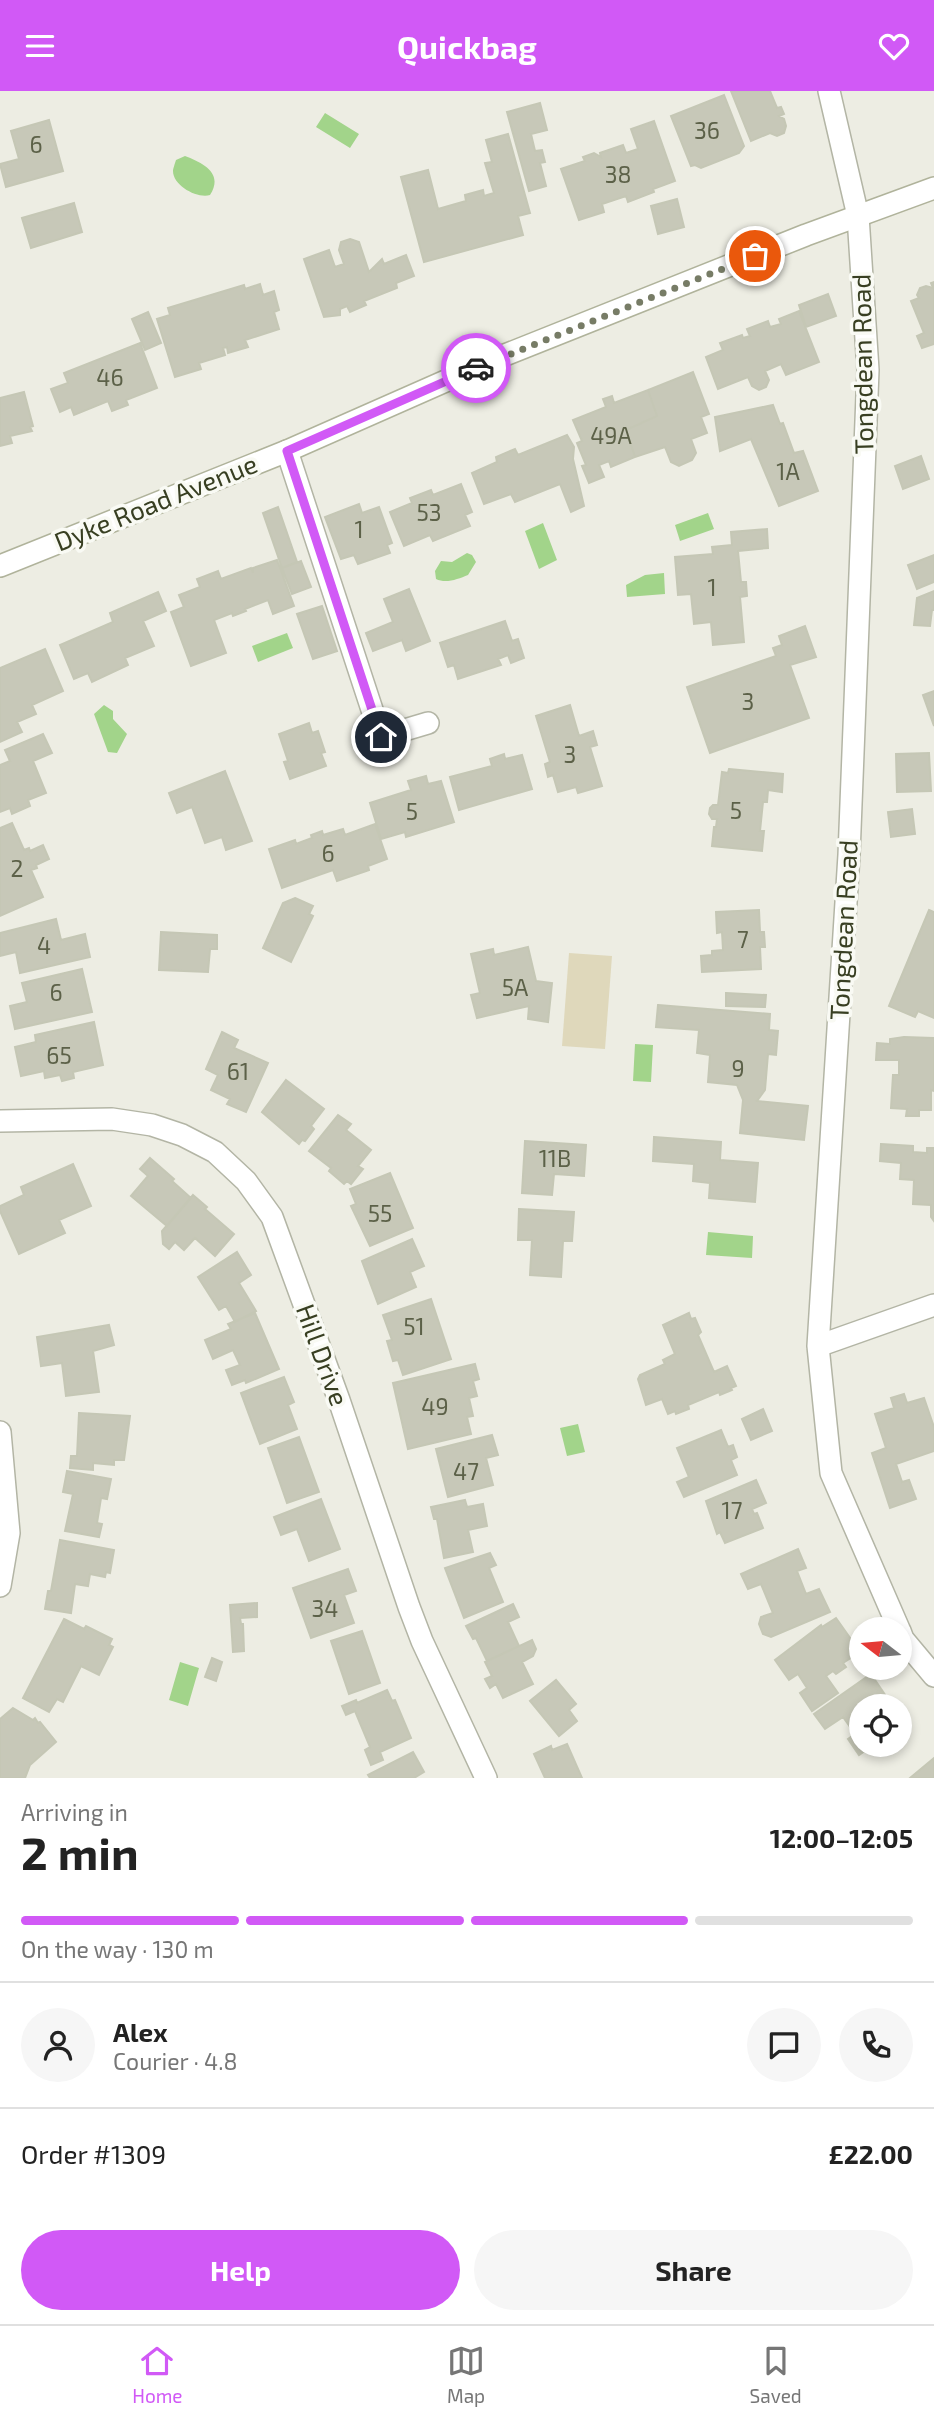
<!DOCTYPE html>
<meta charset="utf-8">
<style>
:root{--surface:#fff;--page:#f6f6f6;--text:#222;--muted:#767676;--line:#e0e0e0;--accent:#d159f6}
body{margin:0;font-family:"Exo 2",sans-serif;background:var(--page);color:var(--text);height:100vh;display:flex;flex-direction:column;font-size:26px;white-space:nowrap}
*{box-sizing:border-box;margin:0}
p{font-size:23px;color:var(--muted)}
.icon{flex:none;width:38px;height:38px;fill:none;stroke:currentColor;stroke-width:2;stroke-linecap:round;stroke-linejoin:round}
.map{position:relative;height:1687px;overflow:hidden}
.panel{display:flex;flex-direction:column;background:var(--surface);flex:1}
.panel>*{flex:none}
.needle{width:46px;rotate:286deg}
.fabs{position:absolute;left:849px;top:1526px;display:grid;gap:14px}
.fabs a{display:grid;place-items:center;width:63px;height:63px;border-radius:50%;background:var(--surface);box-shadow:0 4px 10px #0003;font-size:35px}
.pin{position:absolute;display:grid;place-items:center;width:60px;height:60px;color:#fff;margin:-30px;border:4px solid #fff;border-radius:50%;box-shadow:0 2px 7px #0007}
.courier{position:absolute;display:grid;place-items:center;width:70px;height:70px;margin:-35px;border:5px solid #d159f6;border-radius:50%;background:#fff;color:#222;box-shadow:0 2px 9px #0007}
.overview em{font-style:normal;font-weight:700}
.overview div{display:flex;flex-direction:column-reverse}
.overview{display:flex;align-items:center;justify-content:space-between;height:119px;padding:0 21px}
h1{font-size:46px;font-weight:700;line-height:52px}
.bar{display:grid;grid-template-columns:repeat(4,1fr);gap:10px 7px;align-content:center;height:84px;padding:0 21px}
.bar i{height:9px;border-radius:5px;background:var(--line)}
.bar .on{background:var(--accent)}
.bar p{grid-column:span 4}
.line{display:flex;align-items:center;gap:18px;padding:0 21px;border-top:2px solid var(--line)}
.line div{flex:1}
.round{display:grid;place-items:center;flex:none;width:74px;height:74px;border-radius:37px;background:var(--page)}
.action{display:flex;gap:14px;margin-top:auto;padding:14px 21px}
.action a{flex:1;height:80px;border-radius:42px;background:var(--accent);color:#fff;font-size:28px;font-weight:700;line-height:80px;text-align:center}
.action a+a{background:var(--page);color:var(--text)}
header{display:flex;justify-content:space-between;align-items:center;height:91px;padding:0 21px;background:var(--accent);color:#fff;font-size:32px;font-weight:700}
.dock{display:flex;justify-content:space-around;align-items:center;height:98px;border-top:2px solid var(--line);background:var(--surface);font-size:19px;color:var(--muted)}
.dock a{display:grid;justify-items:center;gap:4px}
.dock .on{color:var(--accent)}
.map>svg:first-child{display:block}
</style>
<header><svg class="icon" aria-label="menu" viewBox="0 0 24 24"><path d="M4 6h16M4 12h16M4 18h16"/></svg>Quickbag<svg class="icon" aria-label="heart" viewBox="0 0 24 24"><path d="M12 20l-8-8c-3-5 5-10 8-4 3-6 11-1 8 4z"/></svg></header>
<div class="map">
<svg width="934" height="1687" viewBox="0 0 934 1687">
<rect width="100%" height="100%" fill="#edede3"/>
<path fill="#dfd8bb" d="M 569,862 L 612,865 L 605,958 L 562,955 Z"/>
<path fill="#a2d48a" d="M 325,22 L 359,43 L 350,57 L 316,36 Z
M 185,65 C 203,72 224,82 210,104 C 198,108 173,95 173,80 C 173,78 175,72 176,69 Z
M 708,422 L 714,438 L 680,450 L 675,434 Z
M 543,432 L 557,469 L 539,478 L 525,440 Z
M 467,462 L 472,464 L 476,471 L 468,484 C 458,488 446,493 436,488 L 435,480 L 441,470 L 452,471 Z
M 664,482 L 665,503 L 627,506 L 626,494 L 645,484 Z
M 287,542 L 293,557 L 258,571 L 252,555 Z
M 104,614 L 113,620 L 113,628 L 127,643 L 117,662 L 108,661 L 94,623 Z
M 635,953 L 653,954 L 651,991 L 633,990 Z
M 708,1141 L 753,1145 L 752,1167 L 706,1164 Z
M 578,1333 L 585,1361 L 567,1365 L 560,1337 Z
M 180,1571 L 199,1577 L 188,1615 L 169,1609 Z"/>
<path fill="#c7c8b8" stroke="#c5c7b5" stroke-width="2" d="M 731,0 L 770,0 L 777,17 L 781,16 L 784,23 L 779,25 L 784,28 L 786,35 L 784,42 L 777,45 L 770,42 L 751,50 Z
M 724,4 L 744,55 L 739,62 L 701,77 L 695,74 L 691,75 L 671,25 Z
M 540,12 L 547,39 L 531,43 L 535,60 L 542,59 L 545,71 L 540,72 L 546,95 L 529,100 L 507,21 Z
M 49,29 L 63,80 L 6,96 L 0,73 L 19,68 L 11,40 Z
M 654,30 L 675,90 L 653,98 L 654,101 L 628,111 L 626,105 L 602,113 L 604,121 L 579,129 L 561,78 L 585,70 L 583,66 L 594,62 L 601,66 L 600,62 L 623,54 L 626,62 L 638,58 L 631,38 Z
M 508,43 L 530,122 L 518,125 L 523,144 L 424,171 L 401,86 L 428,79 L 438,118 L 466,110 L 465,104 L 483,99 L 484,105 L 494,102 L 485,72 L 492,71 L 486,49 Z
M 677,108 L 684,136 L 658,143 L 651,115 Z
M 74,112 L 82,141 L 31,157 L 22,127 Z
M 350,148 L 359,151 L 369,181 L 382,168 L 384,173 L 406,164 L 414,185 L 396,192 L 397,197 L 364,210 L 366,214 L 350,221 L 347,215 L 340,218 L 340,224 L 324,226 L 304,168 L 329,159 L 335,176 L 344,173 L 339,159 L 341,151 Z
M 934,191 L 934,253 L 922,257 L 917,245 L 924,242 L 911,210 L 919,207 L 917,204 L 920,197 L 926,195 L 933,197 L 931,192 Z
M 260,193 L 263,204 L 274,200 L 279,219 L 274,221 L 279,238 L 245,249 L 248,256 L 228,262 L 227,256 L 223,257 L 225,264 L 199,272 L 201,278 L 175,286 L 157,228 L 170,224 L 168,217 L 244,194 L 245,198 Z
M 828,203 L 836,225 L 806,236 L 799,214 Z
M 799,220 L 819,271 L 786,284 L 781,273 L 765,280 L 769,289 L 766,296 L 759,299 L 752,295 L 748,286 L 718,298 L 706,266 L 723,259 L 720,252 L 742,244 L 743,247 L 750,245 L 747,238 L 768,230 L 770,236 L 781,233 L 779,228 Z
M 148,221 L 161,252 L 145,259 L 132,228 Z
M 140,252 L 157,297 L 126,309 L 128,314 L 112,320 L 108,310 L 74,324 L 71,316 L 60,321 L 51,298 L 68,292 L 64,282 Z
M 693,281 L 709,323 L 701,326 L 707,342 L 691,348 L 696,362 L 692,369 L 679,375 L 671,371 L 665,356 L 635,366 L 626,339 L 657,325 L 648,299 Z
M 648,299 L 657,325 L 626,339 L 635,366 L 611,376 L 609,370 L 599,374 L 604,386 L 589,392 L 582,375 L 586,374 L 577,352 L 582,350 L 573,329 L 606,316 L 603,308 L 612,305 L 614,312 Z
M 24,301 L 33,335 L 30,336 L 32,340 L 10,345 L 12,352 L 0,355 L 0,307 Z
M 773,314 L 780,333 L 783,332 L 794,362 L 803,360 L 818,400 L 779,415 L 751,348 L 720,360 L 715,326 Z
M 567,344 L 574,356 L 573,368 L 584,415 L 571,421 L 560,393 L 515,411 L 511,403 L 484,413 L 472,382 L 497,371 L 496,366 L 515,358 L 518,364 Z
M 921,365 L 929,388 L 903,398 L 895,375 Z
M 461,393 L 472,421 L 465,424 L 470,435 L 433,450 L 430,444 L 404,455 L 390,421 L 412,412 L 410,407 L 431,399 L 433,404 Z
M 359,413 L 362,422 L 379,416 L 392,452 L 387,454 L 390,462 L 358,473 L 354,464 L 341,468 L 325,426 Z
M 278,416 L 297,471 L 282,477 L 263,422 Z
M 767,438 L 768,457 L 738,460 L 741,491 L 746,491 L 747,505 L 740,506 L 744,551 L 713,554 L 711,531 L 694,533 L 691,503 L 678,504 L 675,466 L 713,463 L 712,456 L 732,454 L 731,441 Z
M 934,464 L 934,491 L 917,498 L 908,474 Z
M 277,469 L 294,515 L 273,523 L 268,509 L 245,518 L 246,520 L 233,525 L 232,522 L 214,529 L 226,562 L 191,575 L 171,521 L 184,516 L 179,504 L 200,496 L 197,488 L 218,480 L 221,488 L 251,477 L 253,482 L 253,477 Z
M 301,470 L 311,496 L 292,503 L 282,477 Z
M 409,498 L 430,550 L 406,560 L 402,549 L 373,560 L 366,542 L 393,531 L 384,508 Z
M 934,500 L 934,519 L 932,519 L 930,535 L 914,534 L 917,507 Z
M 158,501 L 166,520 L 143,530 L 154,555 L 125,567 L 128,574 L 92,591 L 88,582 L 74,588 L 60,554 L 113,531 L 110,522 Z
M 322,515 L 337,560 L 313,568 L 297,523 Z
M 505,530 L 512,550 L 518,548 L 524,567 L 511,572 L 508,564 L 498,568 L 501,574 L 458,588 L 454,574 L 448,576 L 440,552 Z
M 805,535 L 816,566 L 790,574 L 809,627 L 710,662 L 687,596 L 776,565 L 773,557 L 782,554 L 779,545 Z
M 45,558 L 63,600 L 32,614 L 36,623 L 17,631 L 22,641 L 0,651 L 0,577 Z
M 934,600 L 934,635 L 923,604 Z
M 570,614 L 579,645 L 593,640 L 597,654 L 590,656 L 602,695 L 578,702 L 576,696 L 558,701 L 553,684 L 548,686 L 545,673 L 550,671 L 536,625 Z
M 309,632 L 312,642 L 318,640 L 325,661 L 321,662 L 326,675 L 290,688 L 284,671 L 288,670 L 279,643 Z
M 43,643 L 52,662 L 33,670 L 46,702 L 28,709 L 30,715 L 12,723 L 10,717 L 0,721 L 0,674 L 10,670 L 5,659 Z
M 929,662 L 931,700 L 897,701 L 896,663 Z
M 504,663 L 505,668 L 522,664 L 532,698 L 459,719 L 450,686 L 492,675 L 490,668 Z
M 729,678 L 783,683 L 782,701 L 768,699 L 767,711 L 763,711 L 760,740 L 764,740 L 762,760 L 712,755 L 714,736 L 716,736 L 717,728 L 712,728 L 709,723 L 710,717 L 713,714 L 718,714 L 722,681 L 728,682 Z
M 225,680 L 252,750 L 226,759 L 222,746 L 205,752 L 192,716 L 177,722 L 169,702 Z
M 426,685 L 428,693 L 441,690 L 454,731 L 406,746 L 405,741 L 381,748 L 370,712 L 411,699 L 408,690 Z
M 912,718 L 915,743 L 891,746 L 888,721 Z
M 12,732 L 24,759 L 29,757 L 30,760 L 43,754 L 49,768 L 36,774 L 37,777 L 31,779 L 43,806 L 0,825 L 0,737 Z
M 375,733 L 387,768 L 368,775 L 369,779 L 337,790 L 333,779 L 282,797 L 269,758 L 295,749 L 296,753 L 312,747 L 311,744 L 322,740 L 323,744 L 343,738 L 345,744 Z
M 295,807 L 313,815 L 309,823 L 313,825 L 291,871 L 263,857 L 283,812 Z
M 759,819 L 760,841 L 764,841 L 765,856 L 760,856 L 761,878 L 702,881 L 701,865 L 712,864 L 712,860 L 723,859 L 722,841 L 717,842 L 716,821 Z
M 929,819 L 934,821 L 934,927 L 918,920 L 915,926 L 889,915 Z
M 56,828 L 61,849 L 85,843 L 90,866 L 20,882 L 16,861 L 0,865 L 0,842 Z
M 161,841 L 217,844 L 217,858 L 210,858 L 208,881 L 159,879 Z
M 528,856 L 536,890 L 552,892 L 548,931 L 528,928 L 529,915 L 477,927 L 471,904 L 480,902 L 471,863 L 493,858 L 494,864 Z
M 82,878 L 92,921 L 15,938 L 10,915 L 27,911 L 22,892 Z
M 726,902 L 766,904 L 765,916 L 726,915 Z
M 658,914 L 770,923 L 769,939 L 778,940 L 776,964 L 768,963 L 765,999 L 757,1010 L 808,1015 L 804,1049 L 740,1042 L 743,1009 L 737,994 L 708,991 L 710,964 L 697,962 L 699,939 L 656,936 Z
M 94,931 L 103,974 L 73,981 L 74,987 L 62,990 L 60,984 L 45,987 L 44,980 L 21,985 L 15,956 L 36,951 L 35,944 Z
M 222,941 L 238,949 L 234,957 L 268,972 L 246,1021 L 227,1013 L 230,1008 L 211,999 L 218,984 L 206,978 Z
M 904,946 L 934,947 L 934,1000 L 931,999 L 931,1019 L 919,1019 L 919,1025 L 906,1025 L 907,1018 L 891,1017 L 893,984 L 899,984 L 899,969 L 876,969 L 877,952 L 890,953 L 890,948 Z
M 286,989 L 324,1018 L 311,1035 L 314,1038 L 305,1050 L 302,1049 L 299,1053 L 262,1021 Z
M 338,1024 L 351,1033 L 346,1039 L 371,1059 L 358,1075 L 363,1078 L 351,1093 L 347,1090 L 344,1093 L 329,1080 L 331,1077 L 309,1060 Z
M 654,1046 L 721,1051 L 720,1069 L 758,1072 L 755,1111 L 709,1107 L 710,1092 L 693,1090 L 694,1073 L 653,1070 Z
M 525,1050 L 586,1054 L 584,1085 L 554,1083 L 552,1104 L 522,1102 Z
M 881,1053 L 913,1055 L 913,1061 L 927,1062 L 927,1057 L 934,1057 L 934,1130 L 931,1126 L 931,1114 L 913,1113 L 914,1089 L 900,1088 L 901,1072 L 880,1070 Z
M 150,1067 L 174,1088 L 172,1090 L 191,1107 L 167,1135 L 131,1105 L 148,1085 L 140,1078 Z
M 73,1073 L 91,1115 L 59,1129 L 65,1142 L 19,1163 L 0,1120 L 0,1115 L 24,1104 L 21,1096 Z
M 390,1082 L 413,1137 L 370,1155 L 351,1115 L 356,1113 L 350,1098 Z
M 193,1104 L 207,1116 L 205,1118 L 234,1143 L 215,1165 L 195,1147 L 184,1159 L 175,1151 L 169,1158 L 163,1153 L 162,1140 Z
M 519,1118 L 574,1121 L 572,1150 L 563,1150 L 561,1186 L 530,1184 L 532,1149 L 518,1149 Z
M 412,1148 L 424,1175 L 410,1181 L 416,1196 L 378,1213 L 362,1170 Z
M 237,1161 L 251,1184 L 239,1192 L 256,1220 L 235,1231 L 226,1215 L 219,1219 L 198,1186 Z
M 431,1208 L 451,1268 L 403,1284 L 398,1269 L 393,1270 L 387,1250 L 392,1249 L 383,1224 Z
M 255,1222 L 279,1278 L 246,1292 L 245,1289 L 232,1294 L 226,1279 L 240,1274 L 233,1259 L 213,1268 L 205,1249 L 231,1238 L 228,1233 Z
M 689,1222 L 691,1228 L 695,1227 L 701,1241 L 698,1244 L 714,1281 L 727,1275 L 736,1295 L 731,1297 L 732,1299 L 720,1304 L 719,1301 L 688,1314 L 689,1318 L 676,1323 L 675,1320 L 668,1323 L 662,1308 L 646,1314 L 638,1288 L 640,1284 L 665,1273 L 663,1269 L 675,1263 L 663,1234 Z
M 109,1234 L 114,1254 L 93,1260 L 99,1301 L 66,1305 L 62,1272 L 41,1275 L 37,1246 Z
M 475,1273 L 479,1288 L 473,1290 L 477,1305 L 469,1307 L 473,1325 L 467,1326 L 471,1343 L 408,1358 L 393,1292 Z
M 284,1286 L 294,1311 L 288,1314 L 297,1338 L 260,1353 L 241,1302 Z
M 904,1303 L 907,1312 L 924,1307 L 934,1336 L 934,1360 L 896,1373 L 902,1391 L 909,1389 L 916,1408 L 890,1417 L 872,1362 L 886,1357 L 875,1323 L 894,1317 L 891,1307 Z
M 763,1318 L 772,1340 L 751,1349 L 742,1328 Z
M 79,1322 L 130,1325 L 124,1369 L 114,1369 L 114,1374 L 93,1372 L 93,1379 L 70,1377 L 71,1365 L 77,1365 Z
M 721,1339 L 728,1356 L 733,1354 L 737,1366 L 731,1369 L 737,1384 L 684,1406 L 677,1391 L 689,1386 L 677,1357 Z
M 492,1344 L 498,1364 L 486,1367 L 493,1394 L 448,1406 L 436,1358 Z
M 299,1346 L 319,1401 L 287,1412 L 268,1357 Z
M 67,1380 L 111,1388 L 107,1408 L 101,1407 L 97,1432 L 102,1433 L 99,1446 L 65,1440 L 73,1403 L 63,1401 Z
M 756,1389 L 766,1412 L 752,1418 L 754,1423 L 757,1422 L 763,1437 L 725,1452 L 720,1441 L 717,1443 L 706,1410 Z
M 321,1408 L 340,1458 L 309,1470 L 297,1438 L 281,1444 L 274,1426 Z
M 465,1409 L 467,1416 L 483,1413 L 487,1435 L 468,1439 L 473,1461 L 444,1467 L 437,1428 L 434,1428 L 431,1416 Z
M 60,1449 L 114,1459 L 110,1482 L 106,1481 L 105,1486 L 90,1483 L 88,1495 L 75,1493 L 71,1522 L 45,1518 L 48,1500 L 51,1500 Z
M 798,1458 L 806,1477 L 797,1480 L 806,1503 L 819,1498 L 830,1521 L 771,1546 L 763,1543 L 759,1533 L 761,1526 L 773,1522 L 761,1493 L 748,1498 L 741,1483 Z
M 490,1462 L 496,1474 L 489,1477 L 503,1511 L 464,1527 L 445,1477 Z
M 348,1478 L 356,1500 L 344,1504 L 354,1532 L 311,1547 L 293,1497 Z
M 257,1512 L 257,1526 L 240,1527 L 241,1533 L 243,1533 L 244,1560 L 233,1561 L 230,1514 Z
M 513,1513 L 519,1526 L 508,1531 L 519,1555 L 487,1570 L 476,1547 L 473,1548 L 466,1535 Z
M 836,1527 L 860,1561 L 843,1572 L 846,1576 L 836,1583 L 833,1580 L 826,1585 L 838,1602 L 812,1620 L 800,1602 L 807,1597 L 798,1583 L 789,1589 L 775,1569 L 821,1534 L 822,1536 Z
M 64,1528 L 84,1538 L 86,1535 L 112,1548 L 109,1554 L 113,1556 L 99,1584 L 81,1575 L 63,1611 L 57,1608 L 49,1621 L 23,1607 Z
M 362,1540 L 380,1592 L 349,1603 L 331,1550 Z
M 532,1549 L 536,1558 L 533,1565 L 522,1571 L 533,1593 L 503,1607 L 496,1593 L 490,1597 L 485,1588 L 492,1585 L 485,1571 Z
M 212,1567 L 222,1571 L 216,1590 L 205,1586 Z
M 871,1583 L 892,1614 L 861,1615 L 861,1654 L 873,1654 L 859,1664 L 848,1648 L 855,1643 L 843,1626 L 825,1638 L 814,1623 Z
M 556,1589 L 576,1613 L 569,1619 L 577,1630 L 559,1645 L 530,1610 Z
M 387,1599 L 392,1610 L 395,1609 L 411,1647 L 380,1661 L 383,1669 L 371,1674 L 365,1659 L 370,1656 L 355,1620 L 346,1624 L 342,1615 L 356,1609 L 357,1612 Z
M 13,1617 L 33,1629 L 35,1627 L 38,1632 L 40,1631 L 56,1651 L 30,1674 L 25,1687 L 0,1687 L 0,1628 Z
M 567,1653 L 582,1687 L 545,1687 L 534,1663 L 551,1655 L 552,1659 Z
M 413,1661 L 424,1681 L 414,1687 L 370,1687 L 368,1684 Z
M 934,1667 L 934,1687 L 910,1687 Z"/>
<g fill="none" stroke-linecap="round" stroke-linejoin="round">
<defs>
<path id="street" d="M 829,0 L 858,125 L 868,279 L 849,764 L 818,1255 L 831,1382 L 899,1538
M 287,360 L 381,646 L 428,632
M 0,1030 L 112,1028 L 152,1034 L 182,1044 L 215,1061 L 246,1090 L 272,1126 L 339,1309 L 409,1516 L 422,1550 L 486,1687
M 818,1255 L 934,1214
M 0,1341 L 9,1442 L 0,1495
M 900,1540 L 903,1548 L 934,1585"/>
<path id="secondary" d="M 0,475 L 287,360 L 500,266 L 806,144 L 934,97"/>
</defs>
<use href="#street" stroke="#b3b5a5" stroke-width="24"/>
<use href="#secondary" stroke="#b0b39b" stroke-width="24"/>
<use href="#street" stroke="#fff" stroke-width="21"/>
<use href="#secondary" stroke="#fff" stroke-width="21"/>
</g>
<g fill="none" stroke-linecap="round" stroke-linejoin="round">
<path stroke="#777c66" stroke-width="7" stroke-dasharray="0 12.6" d="M 476,277 L 755,165"/>
<path stroke="#d159f6" stroke-width="9" d="M 381,646 L 287,360 L 476,277"/>
</g>
<g text-anchor="middle" stroke-width="7" stroke-linejoin="round" paint-order="stroke">
<g font-size="23" fill="#5c6148">
<text x="707" y="48">36</text>
<text x="36" y="62">6</text>
<text x="618" y="92">38</text>
<text x="110" y="295">46</text>
<text x="611" y="353">49A</text>
<text x="788" y="389">1A</text>
<text x="429" y="430">53</text>
<text x="359" y="447">1</text>
<text x="712" y="505">1</text>
<text x="748" y="619">3</text>
<text x="570" y="672">3</text>
<text x="736" y="728">5</text>
<text x="412" y="729">5</text>
<text x="328" y="771">6</text>
<text x="17" y="786">2</text>
<text x="743" y="857">7</text>
<text x="44" y="863">4</text>
<text x="515" y="905">5A</text>
<text x="56" y="910">6</text>
<text x="59" y="973">65</text>
<text x="738" y="986">9</text>
<text x="238" y="989">61</text>
<text x="555" y="1076">11B</text>
<text x="380" y="1131">55</text>
<text x="414" y="1244">51</text>
<text x="435" y="1324">49</text>
<text x="466" y="1389">47</text>
<text x="732" y="1428">17</text>
<text x="325" y="1526">34</text>
</g>
<g font-size="26" fill="#383f22" stroke="#f9faf4">
<text transform="translate(863 273) rotate(-91)" y="9">Tongdean Road</text>
<text transform="translate(156 412) rotate(-22)" y="9">Dyke Road Avenue</text>
<text transform="translate(844 839) rotate(-87)" y="9">Tongdean Road</text>
<text transform="translate(322 1264) rotate(70)" y="9">Hill Drive</text>
</g>
</g>
</svg>
<div class="fabs">
<a><svg class="needle" viewBox="-14 -14 28 28"><path d="M0-13l5 13h-10z" fill="#e53935"/><path d="M0 13l5-13h-10z" fill="#767676"/></svg></a>
<a><svg class="icon" aria-label="locate" viewBox="0 0 24 24"><circle cx="12" cy="12" r="6"/><path d="M12 2v4M12 18v4M2 12h4M18 12h4"/></svg></a>
</div>
<div class="pin" style="left:755px;top:165px;background:#ea580c"><svg class="icon" aria-label="bag" viewBox="0 0 24 24"><path d="M5 8h14l-1 12H6zM9 8a3 3 0 0 1 6 0"/></svg></div>
<div class="pin" style="left:381px;top:646px;background:#1f2937"><svg class="icon" aria-label="home" viewBox="0 0 24 24"><path d="M3 11l9-7 9 7M6 9v11h12V9"/></svg></div>
<div class="courier" style="left:476px;top:277px"><svg class="icon" aria-label="car" viewBox="0 0 24 24"><path d="M5 17H2v-5l4-1 3-4h7l3 4 3 1v5h-3M9 17h6M6 11h13"/><circle cx="7" cy="17" r="2"/><circle cx="17" cy="17" r="2"/></svg></div>
</div>
<section class="panel">
<div class="overview"><div><h1>2 min</h1><p>Arriving in</p></div><em>12:00–12:05</em></div>
<div class="bar"><i class="on"></i><i class="on"></i><i class="on"></i><i></i><p>On the way · 130 m</p></div>
<div class="line" style="height:126px"><a class="round"><svg class="icon" aria-label="person" viewBox="0 0 24 24"><circle cx="12" cy="8" r="4"/><path d="M4 21q1-7 8-7t8 7"/></svg></a><div><b>Alex</b><p>Courier · 4.8</p></div><a class="round"><svg class="icon" aria-label="chat" viewBox="0 0 24 24"><path d="M4 5h16v11H9l-5 4z"/></svg></a><a class="round"><svg class="icon" aria-label="phone" viewBox="0 0 24 24"><path d="M5 4h4l2 5-3 2q2 4 5 5l2-3 5 2v4C11 20 4 13 5 4z"/></svg></a></div>
<div class="line" style="height:91px"><div>Order #1309</div><b>£22.00</b></div>
<div class="action"><a>Help</a><a>Share</a></div>
</section>
<nav class="dock">
<a class="on"><svg class="icon" aria-label="home" viewBox="0 0 24 24"><path d="M3 11l9-7 9 7M6 9v11h12V9"/></svg>Home</a>
<a><svg class="icon" aria-label="map" viewBox="0 0 24 24"><path d="M3 6l6-2 6 2 6-2v14l-6 2-6-2-6 2zM9 4v14M15 6v14"/></svg>Map</a>
<a><svg class="icon" aria-label="saved" viewBox="0 0 24 24"><path d="M7 4h10v16l-5-4-5 4z"/></svg>Saved</a>
</nav>
